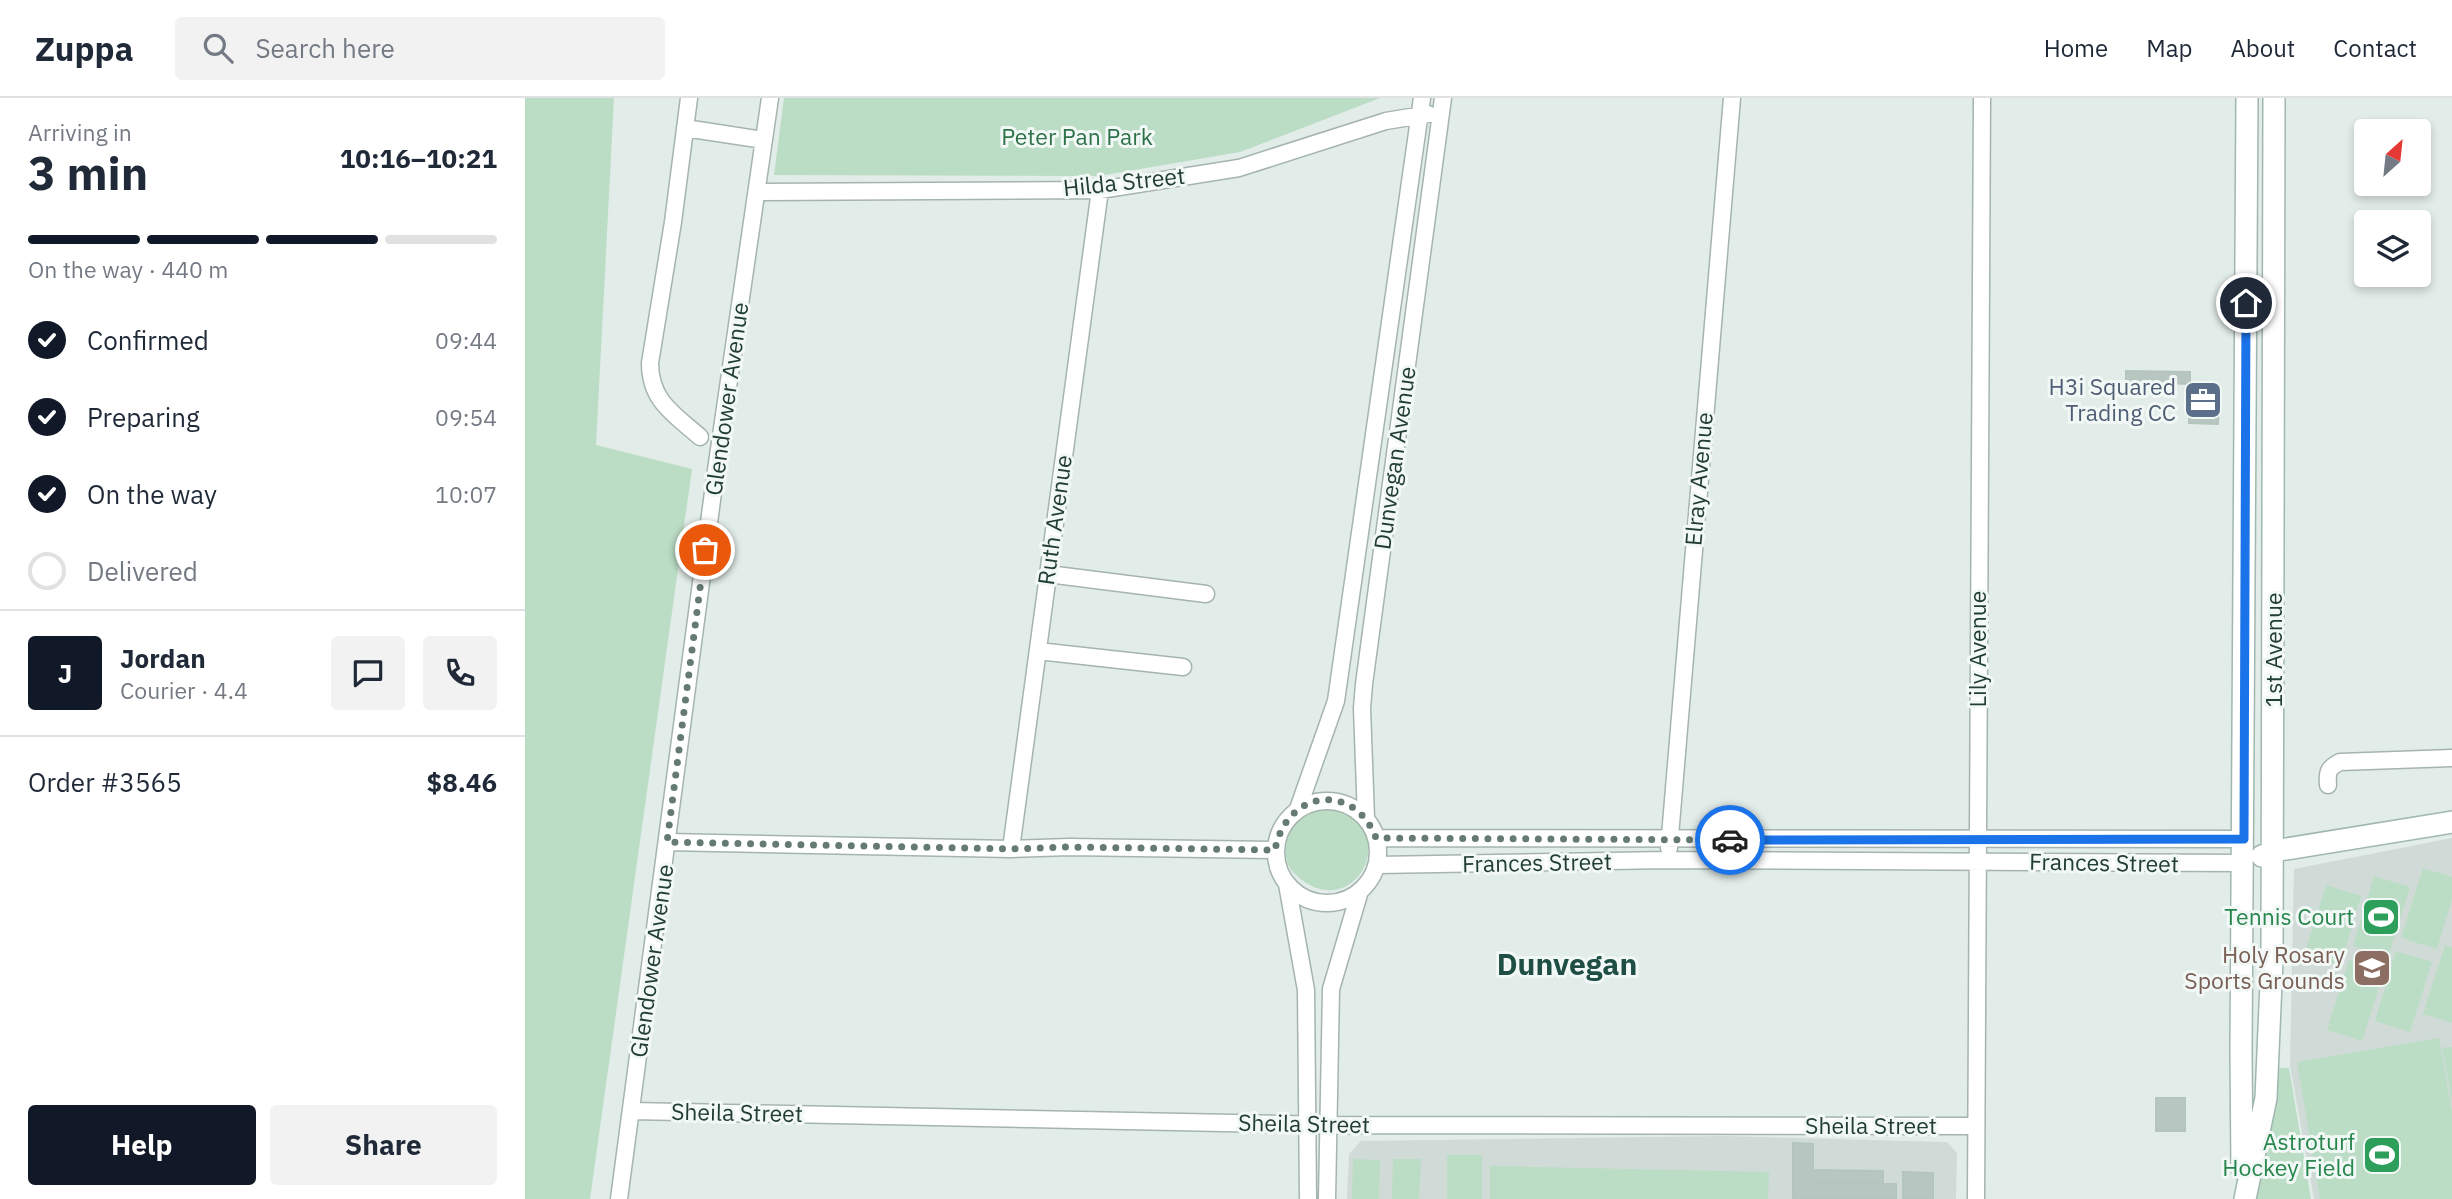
<!DOCTYPE html>
<meta charset="utf-8">
<style>
:root{--surface:#fff;--page:#f2f2f3;--text:#1f2937;--muted:#747a83;--line:#e0e1e3;--accent:#111827}
body{margin:0;font-family:"IBM Plex Sans",sans-serif;background:var(--page);color:var(--text);height:100vh;display:flex;flex-direction:column;font-size:26px;white-space:nowrap}
*{box-sizing:border-box;margin:0}
p{font-size:23px;color:var(--muted)}
.icon{flex:none;width:38px;height:38px;fill:none;stroke:currentColor;stroke-width:2;stroke-linecap:round;stroke-linejoin:round}
.map{position:relative;flex:1;overflow:hidden}
.drawer{display:flex;flex-direction:column;background:var(--surface);width:525px}
.drawer>*{flex:none}
.needle{width:46px;rotate:27deg}
.controls{position:absolute;left:1829px;top:21px;display:grid;gap:14px}
.controls a{display:grid;place-items:center;width:77px;height:77px;border-radius:7px;background:var(--surface);box-shadow:0 4px 10px #0003;font-size:35px}
.pin{position:absolute;display:grid;place-items:center;width:60px;height:60px;color:#fff;margin:-30px;border:4px solid #fff;border-radius:50%;box-shadow:0 2px 7px #0007}
.courier{position:absolute;display:grid;place-items:center;width:70px;height:70px;margin:-35px;border:5px solid #1a73e8;border-radius:50%;background:#fff;color:#222;box-shadow:0 2px 9px #0007}
.overview em{font-style:normal;font-weight:700}
.overview div{display:flex;flex-direction:column-reverse}
.overview{display:flex;align-items:center;justify-content:space-between;height:119px;padding:0 28px}
h1{font-size:46px;font-weight:700;line-height:52px}
.bar{display:grid;grid-template-columns:repeat(4,1fr);gap:10px 7px;align-content:center;height:84px;padding:0 28px}
.bar i{height:9px;border-radius:5px;background:var(--line)}
.bar .current{background:var(--accent)}
.bar p{grid-column:span 4}
.line{display:flex;align-items:center;gap:18px;padding:0 28px;border-top:2px solid var(--line)}
.line div{flex:1}
.round{display:grid;place-items:center;flex:none;width:74px;height:74px;border-radius:7px;background:var(--page)}
ol{padding:0 28px;list-style:none}
li{display:flex;align-items:center;gap:21px;height:77px}
li p{margin-inline-start:auto}
li .icon{padding:7px;border-radius:50%;background:var(--accent);color:#fff;stroke-width:4}
li:last-child{color:var(--muted)}
li i{width:38px;height:38px;border:4px solid var(--line);border-radius:50%}
.cta{display:flex;gap:14px;margin-top:auto;padding:14px 28px}
.cta a{flex:1;height:80px;border-radius:7px;background:var(--accent);color:#fff;font-size:28px;font-weight:700;line-height:80px;text-align:center}
.cta a+a{background:var(--page);color:var(--text)}
header{display:flex;align-items:center;gap:42px;box-sizing:border-box;height:98px;padding:0 35px;background:var(--surface);border-bottom:2px solid var(--line)}
header strong{font-size:33px}
nav{display:flex;gap:38px;margin-inline-start:auto;font-size:24px}
.search{width:490px;height:63px;background:var(--page);display:flex;align-items:center;gap:18px;box-sizing:border-box;padding:0 24px;border-radius:7px;color:var(--muted);font-size:26px}
main{display:flex;flex:1;min-height:0}
.map>svg:first-child{display:block}
</style>
<header>
<strong>Zuppa</strong>
<div class="search"><svg class="icon" aria-label="search" viewBox="0 0 24 24"><circle cx="10" cy="10" r="6"/><path d="M15 15l6 6"/></svg>Search here</div>
<nav><a>Home</a><a>Map</a><a>About</a><a>Contact</a></nav>
</header>
<main>
<section class="drawer">
<div class="overview"><div><h1>3 min</h1><p>Arriving in</p></div><em>10:16–10:21</em></div>
<div class="bar"><i class="current"></i><i class="current"></i><i class="current"></i><i></i><p>On the way · 440 m</p></div>
<ol>
<li><svg class="icon" aria-label="check" viewBox="0 0 24 24"><path d="M5 12l5 5 9-10"/></svg>Confirmed<p>09:44</p></li>
<li><svg class="icon" aria-label="check" viewBox="0 0 24 24"><path d="M5 12l5 5 9-10"/></svg>Preparing<p>09:54</p></li>
<li><svg class="icon" aria-label="check" viewBox="0 0 24 24"><path d="M5 12l5 5 9-10"/></svg>On the way<p>10:07</p></li>
<li><i></i>Delivered</li>
</ol>
<div class="line" style="height:126px"><b class="round" style="background:var(--accent);color:#fff">J</b><div><b>Jordan</b><p>Courier · 4.4</p></div><a class="round"><svg class="icon" aria-label="chat" viewBox="0 0 24 24"><path d="M4 5h16v11H9l-5 4z"/></svg></a><a class="round"><svg class="icon" aria-label="phone" viewBox="0 0 24 24"><path d="M5 4h4l2 5-3 2q2 4 5 5l2-3 5 2v4C11 20 4 13 5 4z"/></svg></a></div>
<div class="line" style="height:91px"><div>Order #3565</div><b>$8.46</b></div>
<div class="cta"><a>Help</a><a>Share</a></div>
</section>
<div class="map">
<svg width="1927" height="1101" viewBox="0 0 1927 1101">
<rect width="100%" height="100%" fill="#e2ece8"/>
<path fill="#d0dbd7" d="M 1927,740 L 1927,1101 L 1789,1101 L 1765,968 L 1769,771 Z
M 1200,1038 L 1422,1044 L 1432,1055 L 1431,1101 L 822,1101 L 824,1056 L 836,1043 Z"/>
<path fill="#bbdcc5" d="M 0,0 L 89,0 L 71,347 L 167,371 L 65,1101 L 0,1101 Z
M 259,0 L 855,0 L 715,54 L 574,78 L 249,77 Z
M 809,710 C 882,733 825,833 768,774 C 753,759 763,722 783,714 C 790,710 801,712 809,710 Z
M 1898,770 L 1927,779 L 1927,801 L 1912,851 L 1876,840 Z
M 1849,778 L 1885,789 L 1863,859 L 1828,848 Z
M 1801,787 L 1836,798 L 1815,868 L 1779,857 Z
M 1920,847 L 1927,849 L 1927,925 L 1898,916 Z
M 1871,853 L 1907,864 L 1885,934 L 1850,923 Z
M 1824,862 L 1859,873 L 1837,943 L 1802,932 Z
M 1914,940 L 1927,1013 L 1927,1101 L 1795,1101 L 1772,964 Z
M 1927,949 L 1927,1003 L 1917,950 Z
M 1753,970 L 1764,970 L 1786,1101 L 1729,1101 Z
M 922,1057 L 957,1057 L 957,1101 L 922,1101 Z
M 828,1061 L 855,1062 L 854,1101 L 827,1101 Z
M 868,1061 L 896,1061 L 894,1101 L 867,1101 Z
M 965,1068 L 1244,1074 L 1243,1101 L 965,1101 Z"/>
<path fill="#b7c6c1" stroke="#b4c5bf" stroke-width="2" d="M 1601,273 L 1665,274 L 1665,286 L 1630,285 L 1630,291 L 1601,290 Z
M 1665,286 L 1694,287 L 1693,326 L 1664,325 Z
M 1631,1000 L 1660,1000 L 1660,1033 L 1631,1033 Z
M 1268,1045 L 1288,1046 L 1288,1072 L 1358,1073 L 1358,1085 L 1288,1085 L 1371,1086 L 1371,1101 L 1268,1101 Z
M 1378,1074 L 1408,1075 L 1408,1101 L 1378,1101 Z"/>
<g fill="none" stroke-linecap="round" stroke-linejoin="round">
<defs>
<path id="street" d="M 164,0 L 148,124 L 125,265 C 125,303 149,316 175,339
M 160,30 L 239,42
M 232,94 L 575,92 L 714,70 L 861,23 L 903,16
M 523,476 L 681,496
M 513,553 L 658,569
M 1803,687 C 1802,674 1803,670 1815,664 L 1927,660
M751 754a51 51 0 1 1 102 0a51 51 0 1 1-102 0Z
M 773,711 L 811,603 L 897,0
M 841,720 L 837,610 L 839,586 L 918,0
M 851,740 L 1719,741
M 142,744 L 486,751 L 544,749 L 750,752
M 1144,750 L 1207,0
M 486,751 L 575,92
M 852,767 L 1142,762 L 1718,765
M 762,786 L 781,892 L 783,1101
M 107,1013 L 803,1027 L 1451,1028
M 94,1101 L 191,372 L 245,0
M 802,1101 L 806,891 L 835,793
M 1451,1101 L 1457,0"/>
<path id="secondary" d="M 1737,758 L 1755,752 L 1927,724
M 1717,1071 L 1716,954 L 1722,0
M 1720,1101 L 1741,1000 L 1747,862 L 1749,0"/>
</defs>
<use href="#street" stroke="#a5b4af" stroke-width="19"/>
<use href="#secondary" stroke="#a0b7b0" stroke-width="24"/>
<use href="#street" stroke="#fff" stroke-width="16"/>
<use href="#secondary" stroke="#fff" stroke-width="21"/>
</g>
<g fill="none" stroke-linecap="round" stroke-linejoin="round">
<path stroke="#657a74" stroke-width="7" stroke-dasharray="0 12.6" d="M 180,452 L 142,744 L 486,751 L 544,749 L 750,752 C 761,692 829,683 851,740 L 1205,742"/>
<path stroke="#1a73e8" stroke-width="9" d="M 1205,742 L 1719,741 L 1721,205"/>
</g>
<defs>
<symbol id="office-square" viewBox="-11 -11 22 22"><rect x="-9" y="-9" width="18" height="18" rx="4" fill="#5c6f8a" stroke="#f2f8f5"/><path d="M-6-3h4V-5.5h4V-3h4V5H-6ZM-1-4.5V-3h2v-1.5ZM-6 0V1H6V0Z" fill="#fff"/></symbol>
<symbol id="stadium-square" viewBox="-11 -11 22 22"><rect x="-9" y="-9" width="18" height="18" rx="4" fill="#2e9e5b" stroke="#f2f8f5"/><path d="M0-5a6.5 5 0 1 0 0 10a6.5 5 0 1 0 0-10ZM-3.5-1.8h7v3.6h-7Z" fill="#fff"/></symbol>
<symbol id="school-square" viewBox="-11 -11 22 22"><rect x="-9" y="-9" width="18" height="18" rx="4" fill="#8d6e63" stroke="#f2f8f5"/><path d="M0-5L7-2L0 1L-7-2ZM-4 1L0 2.5L4 1V4Q0 6-4 4Z" fill="#fff"/></symbol>
</defs>
<g fill-rule="evenodd">
<use href="#office-square" x="1656" y="280" width="44" height="44"/>
<use href="#stadium-square" x="1834" y="797" width="44" height="44"/>
<use href="#school-square" x="1825" y="848" width="44" height="44"/>
<use href="#stadium-square" x="1835" y="1035" width="44" height="44"/>
</g>
<g text-anchor="middle" stroke-width="6" stroke-linejoin="round" paint-order="stroke">
<g font-size="23" fill="#2e724a" stroke="#f2f8f5">
<text x="552" y="47">Peter Pan Park</text>
</g>
<g font-size="23" fill="#223c36" stroke="#f2f8f5">
<text transform="translate(599 84) rotate(-6)" y="8">Hilda Street</text>
<text transform="translate(202 301) rotate(-82)" y="8">Glendower Avenue</text>
<text transform="translate(870 360) rotate(-82)" y="8">Dunvegan Avenue</text>
<text transform="translate(1174 381) rotate(-85)" y="8">Elray Avenue</text>
<text transform="translate(530 422) rotate(-82)" y="8">Ruth Avenue</text>
<text transform="translate(1453 551) rotate(-90)" y="8">Lily Avenue</text>
<text transform="translate(1749 552) rotate(-90)" y="8">1st Avenue</text>
<text transform="translate(1012 765) rotate(-1)" y="8">Frances Street</text>
<text transform="translate(1579 765) rotate(1)" y="8">Frances Street</text>
<text transform="translate(127 863) rotate(-82)" y="8">Glendower Avenue</text>
<text transform="translate(212 1015) rotate(1)" y="8">Sheila Street</text>
<text transform="translate(779 1026) rotate(1)" y="8">Sheila Street</text>
<text x="1346" y="1036">Sheila Street</text>
</g>
<g font-size="23" fill="#4e5e75" stroke="#f2f8f5" text-anchor="end">
<text x="1651" y="297">H3i Squared<tspan x="1651" dy="26">Trading CC</tspan></text>
</g>
<g font-size="23" fill="#27864d" stroke="#f2f8f5" text-anchor="end">
<text x="1829" y="827">Tennis Court</text>
<text x="1830" y="1052">Astroturf<tspan x="1830" dy="26">Hockey Field</tspan></text>
</g>
<g font-size="23" fill="#785e54" stroke="#f2f8f5" text-anchor="end">
<text x="1820" y="865">Holy Rosary<tspan x="1820" dy="26">Sports Grounds</tspan></text>
</g>
<g font-size="30" font-weight="bold" fill="#1f4e44" stroke="#f2f8f5">
<text x="1042" y="877">Dunvegan</text>
</g>
</g>
</svg>
<div class="controls">
<a><svg class="needle" viewBox="-14 -14 28 28"><path d="M0-13l5 13h-10z" fill="#e53935"/><path d="M0 13l5-13h-10z" fill="#747a83"/></svg></a>
<a><svg class="icon" aria-label="layers" viewBox="0 0 24 24"><path d="M12 4l9 5-9 5-9-5zM3 14l9 5 9-5"/></svg></a>
</div>
<div class="pin" style="left:180px;top:452px;background:#ea580c"><svg class="icon" aria-label="bag" viewBox="0 0 24 24"><path d="M5 8h14l-1 12H6zM9 8a3 3 0 0 1 6 0"/></svg></div>
<div class="pin" style="left:1721px;top:205px;background:#1f2937"><svg class="icon" aria-label="home" viewBox="0 0 24 24"><path d="M3 11l9-7 9 7M6 9v11h12V9"/></svg></div>
<div class="courier" style="left:1205px;top:742px"><svg class="icon" aria-label="car" viewBox="0 0 24 24"><path d="M5 17H2v-5l4-1 3-4h7l3 4 3 1v5h-3M9 17h6M6 11h13"/><circle cx="7" cy="17" r="2"/><circle cx="17" cy="17" r="2"/></svg></div>
</div>
</main>
